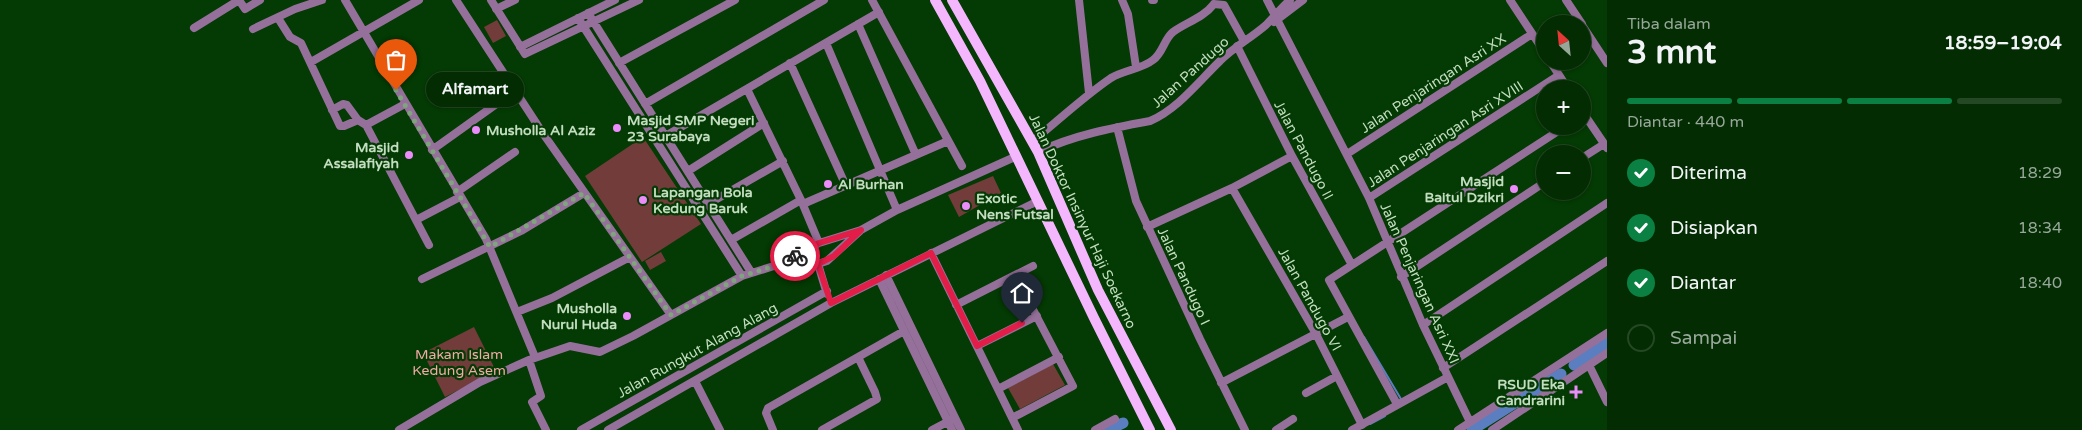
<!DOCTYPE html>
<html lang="id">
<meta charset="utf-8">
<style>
:root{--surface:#032c02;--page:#0d340c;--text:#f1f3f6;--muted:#97a799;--line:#244824;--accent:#0b8043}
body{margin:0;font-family:"Varela Round",sans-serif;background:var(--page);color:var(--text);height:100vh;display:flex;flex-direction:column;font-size:19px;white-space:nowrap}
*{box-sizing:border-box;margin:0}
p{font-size:16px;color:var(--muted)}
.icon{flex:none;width:28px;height:28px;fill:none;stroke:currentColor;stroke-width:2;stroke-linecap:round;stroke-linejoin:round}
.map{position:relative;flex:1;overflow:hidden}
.side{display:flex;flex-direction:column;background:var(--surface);width:475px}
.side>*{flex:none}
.needle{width:32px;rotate:333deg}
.fabs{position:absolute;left:1536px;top:15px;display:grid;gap:10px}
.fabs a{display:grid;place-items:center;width:55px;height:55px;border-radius:50%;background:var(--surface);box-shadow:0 1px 4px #0004,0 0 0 1px var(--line);font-size:25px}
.pin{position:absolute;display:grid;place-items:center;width:42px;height:42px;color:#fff;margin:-51px -21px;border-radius:50% 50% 50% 0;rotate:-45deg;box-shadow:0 0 5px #0007}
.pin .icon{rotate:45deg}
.courier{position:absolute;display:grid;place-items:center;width:50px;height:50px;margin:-25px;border:4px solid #e11d48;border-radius:50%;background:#fff;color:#222;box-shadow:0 1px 6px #0007}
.bubble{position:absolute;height:35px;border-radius:18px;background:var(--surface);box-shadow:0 1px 4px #0004,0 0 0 1px var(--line);font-size:16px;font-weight:800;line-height:35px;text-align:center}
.overview em{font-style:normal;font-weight:800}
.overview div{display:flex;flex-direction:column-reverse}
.overview{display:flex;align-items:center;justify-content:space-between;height:85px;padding:0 20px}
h1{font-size:32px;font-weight:800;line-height:38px}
.bar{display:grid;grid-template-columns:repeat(4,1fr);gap:8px 5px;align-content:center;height:60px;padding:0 20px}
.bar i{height:6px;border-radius:4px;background:var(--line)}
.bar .selected{background:var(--accent)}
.bar p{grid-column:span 4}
ol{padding:0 20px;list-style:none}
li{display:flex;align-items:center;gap:15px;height:55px}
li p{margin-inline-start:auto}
li .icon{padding:5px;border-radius:50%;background:var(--accent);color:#fff;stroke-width:4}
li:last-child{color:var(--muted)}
li i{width:28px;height:28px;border:2px solid var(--line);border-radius:50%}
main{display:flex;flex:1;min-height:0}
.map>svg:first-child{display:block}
</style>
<main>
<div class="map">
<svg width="1607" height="430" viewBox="0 0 1607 430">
<rect width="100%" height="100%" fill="#043a03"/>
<path fill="#723c3b" d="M 497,20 L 506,36 L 493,43 L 484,27 Z
M 643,137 L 701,224 L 642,262 L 585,176 Z
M 993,176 L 1001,193 L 959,217 L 948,195 Z
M 661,252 L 666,261 L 650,270 L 645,261 Z
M 474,327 L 496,371 L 445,397 L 423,353 Z
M 1053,364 L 1065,385 L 1020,409 L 1008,388 Z"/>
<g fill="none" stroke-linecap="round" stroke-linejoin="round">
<path stroke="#5b7ec1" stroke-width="2" d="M 1364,337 L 1401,399
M 1370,424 L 1385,416"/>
<path stroke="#5b7ec1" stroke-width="11" d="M 1574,365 L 1607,343
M 1108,430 L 1123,423
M 1472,430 L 1561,374"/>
<path stroke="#95709a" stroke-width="8" d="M 345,0 L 486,239 L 535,357
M 456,0 L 544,135 L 671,315
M 491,0 L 525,54 L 639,0
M 872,0 L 962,166
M 1079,0 L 1089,93
M 1122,0 L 1128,14 L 1136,67
M 1152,0 L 1154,0
M 1267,0 L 1369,198 L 1423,325 L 1470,422
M 1510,0 L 1545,53
M 1566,0 L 1582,24
M 1214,4 L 1224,5 L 1244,41
M 496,9 L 515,0
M 588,13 L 751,272
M 278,18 L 290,37 L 301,43 L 340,126 L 344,126 L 358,120 L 366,125
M 578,18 L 742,276
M 1274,22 L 1303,0
M 858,24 L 916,155
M 1582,25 L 1607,63
M 194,28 L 239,0 L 245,9 L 260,0
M 253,29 L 295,9 L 322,0
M 826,43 L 897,210
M 1237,46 L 1292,156 L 1352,265
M 520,47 L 615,0
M 1550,61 L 1568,89
M 311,62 L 419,0
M 619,63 L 735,0
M 790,63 L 846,186
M 747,89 L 801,200 L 819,243
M 645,104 L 824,0
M 332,110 L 343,104 L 347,105 L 358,120
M 1582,111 L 1607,148
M 366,125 L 429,245
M 366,125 L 405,104
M 1117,127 L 1136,201 L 1200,339 L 1245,430
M 662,138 L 879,12
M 1033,141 C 1059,120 1083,97 1111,78 C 1124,70 1142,69 1153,60 C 1163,53 1164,39 1173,32 C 1187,22 1203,18 1214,4
M 432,150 L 516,90
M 1038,152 C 1074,135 1112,128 1150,121 C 1178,109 1199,81 1220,61 C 1234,47 1251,38 1266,25 C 1274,17 1281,8 1290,0
M 1347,154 L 1532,34
M 1582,158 L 1604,144
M 688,171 L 764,123
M 1232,188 L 1316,334 L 1362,425
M 457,192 L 515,152
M 1369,198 L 1559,75
M 708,204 L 783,161
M 803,204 L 948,141
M 416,220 L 460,197
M 1147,227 L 1232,188 L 1292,156
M 731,240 L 801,200
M 931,253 L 1018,430
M 818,264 L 827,294
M 779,265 L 818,264 L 827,261 L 860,231
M 886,275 L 961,430
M 1401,277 L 1545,182
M 422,279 L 521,231 L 584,193
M 879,279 L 952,430
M 956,305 L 1033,266
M 517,312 L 552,298 L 630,257
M 1423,325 L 1607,203
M 977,346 L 1037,316
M 529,360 L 541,396 L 532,402 L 546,430
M 1589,365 L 1607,402
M 1443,368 L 1607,261
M 695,381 L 720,430
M 1221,383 L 1348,317
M 998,389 L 1059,357
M 1306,393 L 1337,376
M 1397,404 L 1329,280 L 1566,126
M 1012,418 L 1073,386 L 1027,298
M 399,430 L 480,382 L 529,360 L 570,346 L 600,352 L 633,336 L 742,276 L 777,265 L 819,243 L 861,230 L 897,210 L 1017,156
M 581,430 L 827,291
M 608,430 L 831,303 L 1038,201
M 773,430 L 766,413 L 768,408 L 904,331
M 822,430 L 877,399 L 875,392 L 858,357
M 932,430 L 951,420
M 1095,430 L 1115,419
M 1276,430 L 1293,419
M 1352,430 L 1448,377
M 1458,430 L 1607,333
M 1492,430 L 1607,353"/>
<path stroke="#f4b6fd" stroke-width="10" d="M 935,0 L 980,81 L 1094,318 L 1150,430
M 952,0 L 1038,152 L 1098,290 L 1171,430"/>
</g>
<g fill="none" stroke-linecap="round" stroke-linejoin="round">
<path stroke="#80a47d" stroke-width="5" stroke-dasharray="0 9" d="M 396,90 L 490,247 L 584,193 L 671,315 L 742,276 L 777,265 L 795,256"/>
<path stroke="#e11d48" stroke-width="6" d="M 795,256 L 819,243 L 861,230 L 834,256 L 818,264 L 831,303 L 931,253 L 977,346 L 1022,323"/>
</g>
<g fill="#ec8cfa" stroke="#043a03" stroke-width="2">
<circle cx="617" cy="128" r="5"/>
<circle cx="476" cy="130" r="5"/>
<circle cx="409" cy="155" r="5"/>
<circle cx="828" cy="184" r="5"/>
<circle cx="1514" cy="189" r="5"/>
<circle cx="643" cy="200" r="5"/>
<circle cx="966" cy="206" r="5"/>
<circle cx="627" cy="316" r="5"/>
<path d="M1573.5 384.5h5v5h5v5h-5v5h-5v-5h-5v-5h5z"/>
</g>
<g text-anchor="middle" stroke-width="4.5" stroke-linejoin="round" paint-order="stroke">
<g font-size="14" fill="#c2ddbf" stroke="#043a03">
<text transform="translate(1190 72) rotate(-42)" y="5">Jalan Pandugo</text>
<text transform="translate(1433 83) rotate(-33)" y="5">Jalan Penjaringan Asri XX</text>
<text transform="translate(1445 134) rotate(-33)" y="5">Jalan Penjaringan Asri XVIII</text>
<text transform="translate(1304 150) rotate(62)" y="5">Jalan Pandugo II</text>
<text transform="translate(1083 221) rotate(65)" y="5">Jalan Doktor Insinyur Haji Soekarno</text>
<text transform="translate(1184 276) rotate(65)" y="5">Jalan Pandugo I</text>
<text transform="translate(1420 283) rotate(66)" y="5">Jalan Penjaringan Asri XXI</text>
<text transform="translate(1310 299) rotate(61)" y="5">Jalan Pandugo VI</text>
<text transform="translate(697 350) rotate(-29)" y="5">Jalan Rungkut Alang Alang</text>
</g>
<g font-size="14" font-weight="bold" fill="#c2ddbf" stroke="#043a03" text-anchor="start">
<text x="627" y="125">Masjid SMP Negeri<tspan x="627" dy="16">23 Surabaya</tspan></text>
<text x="486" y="135">Musholla Al Aziz</text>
<text x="399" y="152" text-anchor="end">Masjid<tspan x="399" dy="16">Assalafiyah</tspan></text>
<text x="1504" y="186" text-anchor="end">Masjid<tspan x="1504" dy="16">Baitul Dzikri</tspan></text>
<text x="838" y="189">Al Burhan</text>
<text x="653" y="197">Lapangan Bola<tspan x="653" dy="16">Kedung Baruk</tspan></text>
<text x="976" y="203">Exotic<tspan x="976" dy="16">Nens Futsal</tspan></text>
<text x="617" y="313" text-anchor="end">Musholla<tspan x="617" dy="16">Nurul Huda</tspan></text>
<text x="1565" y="389" text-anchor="end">RSUD Eka<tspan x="1565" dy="16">Candrarini</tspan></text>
</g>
<g font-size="14" fill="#f1aaa6" stroke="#043a03">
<text x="459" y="359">Makam Islam<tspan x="459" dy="16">Kedung Asem</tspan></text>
</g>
</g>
</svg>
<div class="fabs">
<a><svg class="needle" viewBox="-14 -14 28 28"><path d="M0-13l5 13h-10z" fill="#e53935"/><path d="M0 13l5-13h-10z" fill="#97a799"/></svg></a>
<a>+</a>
<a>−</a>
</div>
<div class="pin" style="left:396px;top:90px;background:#ea580c"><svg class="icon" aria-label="bag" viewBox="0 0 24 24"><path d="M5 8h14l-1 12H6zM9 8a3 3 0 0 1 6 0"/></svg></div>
<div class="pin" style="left:1022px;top:323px;background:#1f2937"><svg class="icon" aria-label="home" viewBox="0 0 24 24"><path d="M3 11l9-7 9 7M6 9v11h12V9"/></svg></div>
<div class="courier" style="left:795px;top:256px"><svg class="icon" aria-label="bike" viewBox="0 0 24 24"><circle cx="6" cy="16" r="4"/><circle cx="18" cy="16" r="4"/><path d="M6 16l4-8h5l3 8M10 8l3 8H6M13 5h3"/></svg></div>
<div class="bubble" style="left:426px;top:72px;width:98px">Alfamart</div>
</div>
<section class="side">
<div class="overview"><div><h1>3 mnt</h1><p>Tiba dalam</p></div><em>18:59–19:04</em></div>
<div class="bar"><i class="selected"></i><i class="selected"></i><i class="selected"></i><i></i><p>Diantar · 440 m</p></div>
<ol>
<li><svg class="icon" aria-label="check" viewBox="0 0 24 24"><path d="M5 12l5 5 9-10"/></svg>Diterima<p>18:29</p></li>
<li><svg class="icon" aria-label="check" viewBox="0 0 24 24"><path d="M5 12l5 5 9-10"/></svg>Disiapkan<p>18:34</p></li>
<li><svg class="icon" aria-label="check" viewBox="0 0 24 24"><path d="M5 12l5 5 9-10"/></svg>Diantar<p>18:40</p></li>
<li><i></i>Sampai</li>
</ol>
</section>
</main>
